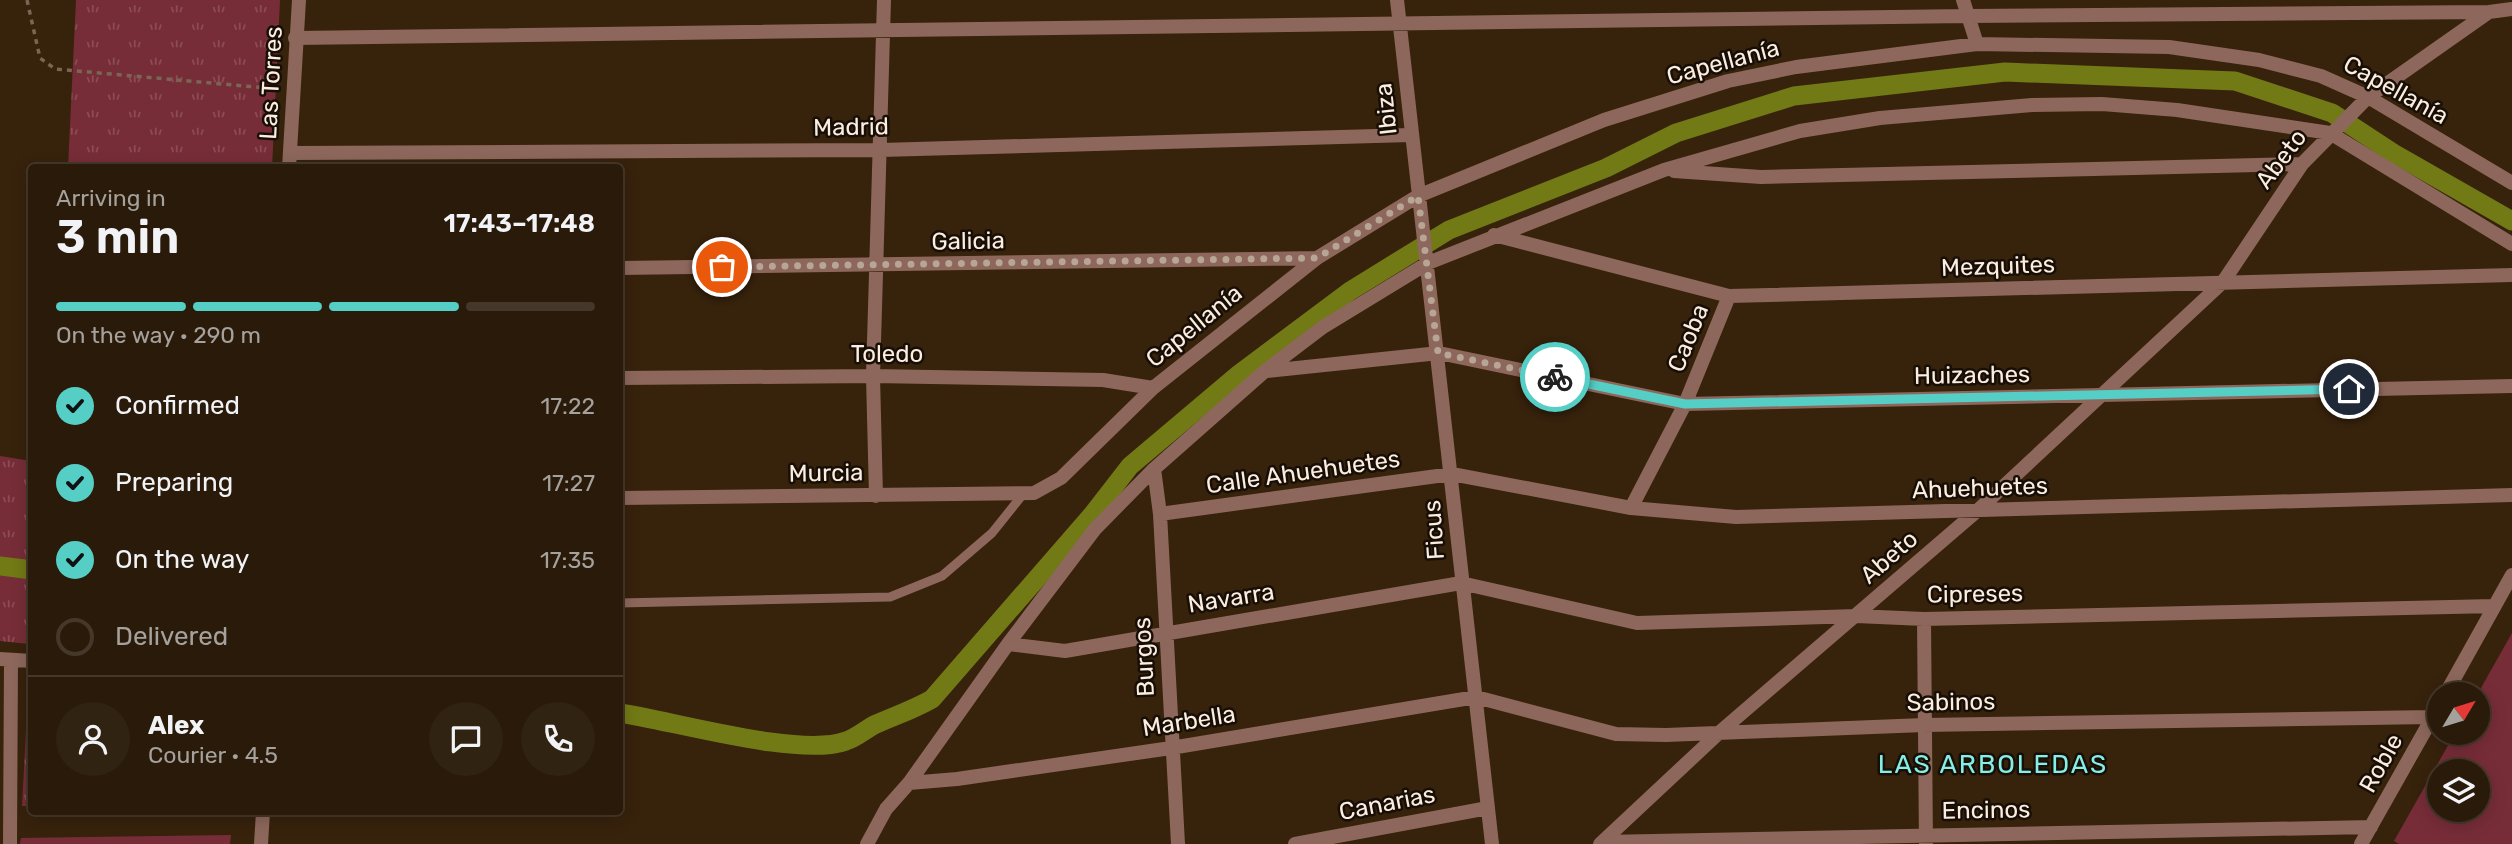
<!DOCTYPE html>
<meta charset="utf-8">
<style>
:root{--surface:#291a09;--page:#312312;--text:#f1f3f6;--muted:#a5a19c;--line:#45382a;--accent:#55cec6}
body{margin:0;font-family:Rubik,sans-serif;background:var(--page);color:var(--text);height:100vh;display:flex;flex-direction:column;font-size:26px;white-space:nowrap}
*{box-sizing:border-box;margin:0}
p{font-size:23px;color:var(--muted)}
.icon{flex:none;width:38px;height:38px;fill:none;stroke:currentColor;stroke-width:2;stroke-linecap:round;stroke-linejoin:round}
.map{position:relative;flex:1;overflow:hidden}
.panel{position:absolute;left:28px;top:164px;width:595px;height:651px;display:flex;flex-direction:column;background:var(--surface);border-radius:7px;box-shadow:0 4px 18px #0003,0 0 0 2px var(--line)}
.panel>*{flex:none}
.needle{width:46px;rotate:52deg}
.fabs{position:absolute;left:2427px;top:682px;display:grid;gap:14px}
.fabs a{display:grid;place-items:center;width:63px;height:63px;border-radius:50%;background:var(--surface);box-shadow:0 4px 18px #0003,0 0 0 2px var(--line);font-size:35px}
.pin{position:absolute;display:grid;place-items:center;width:60px;height:60px;color:#fff;margin:-30px;border:4px solid #fff;border-radius:50%;box-shadow:0 2px 7px #0007}
.courier{position:absolute;display:grid;place-items:center;width:70px;height:70px;margin:-35px;border:5px solid #55cec6;border-radius:50%;background:#fff;color:#222;box-shadow:0 2px 9px #0007}
.summary em{font-style:normal;font-weight:600}
.summary div{display:flex;flex-direction:column-reverse}
.summary{display:flex;align-items:center;justify-content:space-between;height:119px;padding:0 28px}
h1{font-size:46px;font-weight:600;line-height:52px}
.bar{display:grid;grid-template-columns:repeat(4,1fr);gap:10px 7px;align-content:center;height:84px;padding:0 28px}
.bar i{height:9px;border-radius:5px;background:var(--line)}
.bar .on{background:var(--accent)}
.bar p{grid-column:span 4}
.line{display:flex;align-items:center;gap:18px;padding:0 28px;border-top:2px solid var(--line)}
.line div{flex:1}
.round{display:grid;place-items:center;flex:none;width:74px;height:74px;border-radius:37px;background:var(--page)}
ol{padding:0 28px;list-style:none}
li{display:flex;align-items:center;gap:21px;height:77px}
li p{margin-inline-start:auto}
li .icon{padding:7px;border-radius:50%;background:var(--accent);color:#111;stroke-width:4}
li:last-child{color:var(--muted)}
li i{width:38px;height:38px;border:4px solid var(--line);border-radius:50%}
.map>svg:first-child{display:block}
</style>
<div class="map">
<svg width="2512" height="844" viewBox="0 0 2512 844">
<defs>
<pattern id="park-tufts" width="24" height="20" patternUnits="userSpaceOnUse" patternTransform="scale(1.75)"><rect width="24" height="20" fill="#772d38"/><path d="M3 7l-1-3M5 7V3M7 7l1-3M15 17l-1-3M17 17v-4M19 17l1-3" fill="none" stroke="#8b4c54"/></pattern>
</defs>
<rect width="100%" height="100%" fill="#37220c"/>
<path fill="#772d38" fill-rule="evenodd" d="M 2512,633 L 2512,844 L 2399,844 L 2394,841 L 2455,733 L 2478,733 L 2477,695 ZM 2440,772 L 2478,772 L 2478,810 L 2440,810 Z"/>
<path fill="url(#park-tufts)" d="M 76,0 L 280,0 L 272,168 L 68,168 Z
M 0,456 L 31,461 L 31,675 L 29,675 L 29,644 L 0,641 Z
M 28,694 L 32,694 L 31,806 L 22,806 Z
M 231,835 L 230,844 L 20,844 L 21,838 Z"/>
<g fill="none" stroke-linecap="round" stroke-linejoin="round">
<path stroke="#727a15" stroke-width="19" d="M 0,566 L 32,570
M 620,713 C 673,721 800,758 846,741 C 856,738 865,730 874,725 C 894,716 913,710 932,699 L 1092,515 L 1130,466 L 1239,374 L 1350,291 L 1449,230 L 1606,168 L 1676,133 L 1794,96 L 2005,72 L 2235,81 L 2332,113 L 2393,153 L 2512,221"/>
<path stroke="#796653" stroke-width="3.5" stroke-dasharray="5 5" stroke-linecap="butt" d="M 27,0 L 40,58 L 55,69 L 278,89"/>
<path stroke="#8d675b" stroke-width="9" d="M 620,603 L 890,597 L 942,576 L 992,533 L 1024,493"/>
<path stroke="#8d675b" stroke-width="14" d="M 1397,0 L 1492,844
M 1963,0 L 1977,44
M 295,38 L 1967,16 L 2489,12 L 2512,9
M 290,153 L 881,150 L 1411,135
M 1674,171 L 1761,177 L 2302,164
M 1494,235 L 1729,296 L 2512,275
M 620,268 L 1317,258
M 1267,371 L 1439,353 L 1685,404 L 2512,386
M 620,378 L 873,376 L 1103,380 L 1153,388
M 1154,469 L 1160,514 L 1178,844
M 876,496 L 873,376 L 884,0
M 620,498 L 1034,493 L 1061,478 L 1153,388 L 1317,258 L 1418,196 L 1604,120 L 1728,81 L 1796,67 L 1977,44 L 2169,47 L 2259,60 L 2321,76 L 2368,97 L 2512,183
M 1631,508 L 1685,404 L 1729,296
M 1160,514 L 1452,474 L 1631,508 L 1736,517 L 2512,495
M 1924,619 L 1926,844
M 1008,644 L 1065,651 L 1461,583 L 1637,623 L 1856,616 L 1924,619 L 2494,606
M 0,659 L 32,661
M 2445,695 L 2512,575
M 909,783 L 957,779 L 1171,748 L 1476,697 L 1616,734 L 1666,735 L 1924,725 L 2432,717
M 1603,842 L 2371,827
M 10,844 L 11,660
M 867,844 L 886,809 L 909,783 L 1008,644 L 1095,529 L 1154,469 L 1265,371 L 1323,327 L 1428,263 L 1664,170 L 1800,131 L 1880,118 L 2032,105 L 2102,104 L 2177,110 L 2330,133 L 2512,244
M 1295,844 L 1488,808
M 1600,844 L 1721,731 L 1977,511 L 2223,282 L 2302,164 L 2368,97 L 2489,12
M 2361,844 L 2440,704"/>
<path stroke="#8d675b" stroke-width="14" d="M 289,168 L 299,0
M 261,844 L 263,812"/>
</g>
<g fill="none" stroke-linecap="round" stroke-linejoin="round">
<path stroke="#b7a696" stroke-width="7" stroke-dasharray="0 12.6" d="M 722,267 L 1317,258 L 1418,196 L 1438,353 L 1555,377"/>
<path stroke="#55cec6" stroke-width="9" d="M 1555,377 L 1685,404 L 2349,389"/>
</g>
<g text-anchor="middle" stroke-width="5" stroke-linejoin="round" paint-order="stroke">
<g font-size="24" fill="#fcede1" stroke="#170e06">
<text transform="translate(1723 62) rotate(-15)" y="8">Capellanía</text>
<text transform="translate(271 83) rotate(-87)" y="8">Las Torres</text>
<text transform="translate(2396 90) rotate(29)" y="8">Capellanía</text>
<text transform="translate(1386 109) rotate(-96)" y="8">Ibiza</text>
<text transform="translate(851 127) rotate(-1)" y="8">Madrid</text>
<text transform="translate(2281 159) rotate(-53)" y="8">Abeto</text>
<text transform="translate(968 241) rotate(-1)" y="8">Galicia</text>
<text transform="translate(1998 266) rotate(-2)" y="8">Mezquites</text>
<text transform="translate(1194 326) rotate(-39)" y="8">Capellanía</text>
<text transform="translate(1688 338) rotate(-68)" y="8">Caoba</text>
<text x="887" y="362">Toledo</text>
<text transform="translate(1972 375) rotate(-1)" y="8">Huizaches</text>
<text transform="translate(1303 472) rotate(-8)" y="8">Calle Ahuehuetes</text>
<text transform="translate(826 473) rotate(-1)" y="8">Murcia</text>
<text transform="translate(1980 488) rotate(-2)" y="8">Ahuehuetes</text>
<text transform="translate(1434 530) rotate(-94)" y="8">Ficus</text>
<text transform="translate(1889 557) rotate(-41)" y="8">Abeto</text>
<text transform="translate(1975 594) rotate(-1)" y="8">Cipreses</text>
<text transform="translate(1231 598) rotate(-9)" y="8">Navarra</text>
<text transform="translate(1144 657) rotate(-93)" y="8">Burgos</text>
<text transform="translate(1951 702) rotate(-1)" y="8">Sabinos</text>
<text transform="translate(1189 721) rotate(-9)" y="8">Marbella</text>
<text transform="translate(2381 763) rotate(-61)" y="8">Roble</text>
<text transform="translate(1387 803) rotate(-11)" y="8">Canarias</text>
<text transform="translate(1986 810) rotate(-1)" y="8">Encinos</text>
</g>
<g font-size="26" letter-spacing="2" fill="#85efe7" stroke="#170e06">
<text x="1993" y="773">LAS ARBOLEDAS</text>
</g>
</g>
</svg>
<div class="fabs">
<a><svg class="needle" viewBox="-14 -14 28 28"><path d="M0-13l5 13h-10z" fill="#e53935"/><path d="M0 13l5-13h-10z" fill="#a5a19c"/></svg></a>
<a><svg class="icon" aria-label="layers" viewBox="0 0 24 24"><path d="M12 4l9 5-9 5-9-5zM3 14l9 5 9-5"/></svg></a>
</div>
<div class="pin" style="left:722px;top:267px;background:#ea580c"><svg class="icon" aria-label="bag" viewBox="0 0 24 24"><path d="M5 8h14l-1 12H6zM9 8a3 3 0 0 1 6 0"/></svg></div>
<div class="pin" style="left:2349px;top:389px;background:#1f2937"><svg class="icon" aria-label="home" viewBox="0 0 24 24"><path d="M3 11l9-7 9 7M6 9v11h12V9"/></svg></div>
<div class="courier" style="left:1555px;top:377px"><svg class="icon" aria-label="bike" viewBox="0 0 24 24"><circle cx="6" cy="16" r="4"/><circle cx="18" cy="16" r="4"/><path d="M6 16l4-8h5l3 8M10 8l3 8H6M13 5h3"/></svg></div>
<section class="panel">
<div class="summary"><div><h1>3 min</h1><p>Arriving in</p></div><em>17:43–17:48</em></div>
<div class="bar"><i class="on"></i><i class="on"></i><i class="on"></i><i></i><p>On the way · 290 m</p></div>
<ol>
<li><svg class="icon" aria-label="check" viewBox="0 0 24 24"><path d="M5 12l5 5 9-10"/></svg>Confirmed<p>17:22</p></li>
<li><svg class="icon" aria-label="check" viewBox="0 0 24 24"><path d="M5 12l5 5 9-10"/></svg>Preparing<p>17:27</p></li>
<li><svg class="icon" aria-label="check" viewBox="0 0 24 24"><path d="M5 12l5 5 9-10"/></svg>On the way<p>17:35</p></li>
<li><i></i>Delivered</li>
</ol>
<div class="line" style="height:126px"><a class="round"><svg class="icon" aria-label="person" viewBox="0 0 24 24"><circle cx="12" cy="8" r="4"/><path d="M4 21q1-7 8-7t8 7"/></svg></a><div><b>Alex</b><p>Courier · 4.5</p></div><a class="round"><svg class="icon" aria-label="chat" viewBox="0 0 24 24"><path d="M4 5h16v11H9l-5 4z"/></svg></a><a class="round"><svg class="icon" aria-label="phone" viewBox="0 0 24 24"><path d="M5 4h4l2 5-3 2q2 4 5 5l2-3 5 2v4C11 20 4 13 5 4z"/></svg></a></div>
</section>
</div>
